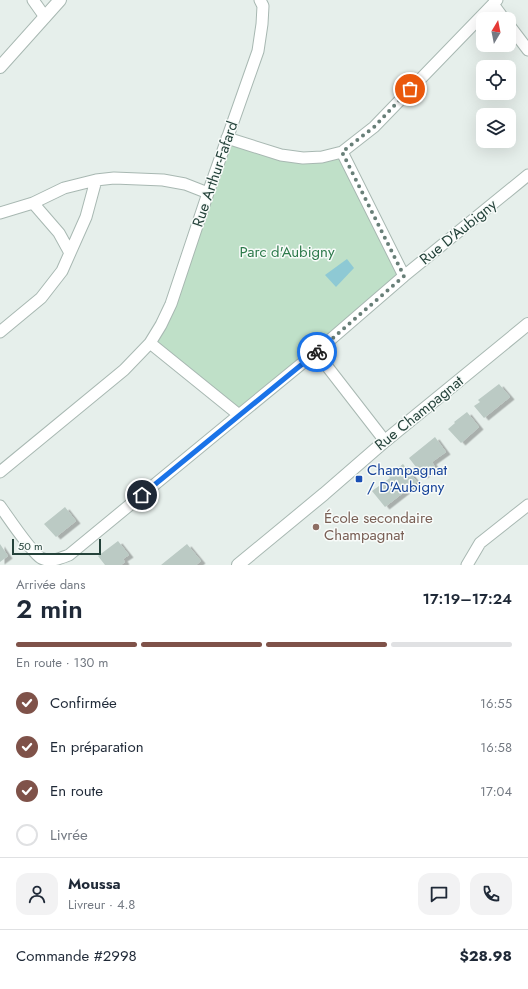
<!DOCTYPE html>
<html lang="fr">
<meta charset="utf-8">
<style>
:root{--surface:#fff;--page:#f2f2f3;--text:#1f2937;--muted:#747a83;--line:#e0e1e3;--accent:#7f5249}
body{margin:0;font-family:Jost,sans-serif;background:var(--page);color:var(--text);height:100vh;display:flex;flex-direction:column;font-size:15px;white-space:nowrap}
*{box-sizing:border-box;margin:0}
p{font-size:13px;color:var(--muted)}
.icon{flex:none;width:22px;height:22px;fill:none;stroke:currentColor;stroke-width:2;stroke-linecap:round;stroke-linejoin:round}
.map{position:relative;height:565px;overflow:hidden}
.sheet{display:flex;flex-direction:column;background:var(--surface);flex:1}
.sheet>*{flex:none}
.needle{width:26px;rotate:10deg}
.tools{position:absolute;left:476px;top:12px;display:grid;gap:8px}
.tools a{display:grid;place-items:center;width:40px;height:40px;border-radius:8px;background:var(--surface);box-shadow:0 4px 16px #0002;font-size:20px}
.scale{position:absolute;left:12px;bottom:10px;width:89px;box-sizing:border-box;padding-left:4px;border:2px solid #24423a;border-top:0;font-size:11px;line-height:14px;white-space:nowrap;color:#24423a;-webkit-text-stroke:3px #f7fbf9;paint-order:stroke}
.pin{position:absolute;display:grid;place-items:center;width:34px;height:34px;color:#fff;margin:-17px;border:2px solid #fff;border-radius:50%;box-shadow:0 1px 4px #0007}
.courier{position:absolute;display:grid;place-items:center;width:40px;height:40px;margin:-20px;border:3px solid #1a73e8;border-radius:50%;background:#fff;color:#222;box-shadow:0 1px 5px #0007}
.overview em{font-style:normal;font-weight:600}
.overview div{display:flex;flex-direction:column-reverse}
.overview{display:flex;align-items:center;justify-content:space-between;height:68px;padding:0 16px}
h1{font-size:26px;font-weight:600;line-height:30px}
.bar{display:grid;grid-template-columns:repeat(4,1fr);gap:6px 4px;align-content:center;height:48px;padding:0 16px}
.bar i{height:5px;border-radius:3px;background:var(--line)}
.bar .selected{background:var(--accent)}
.bar p{grid-column:span 4}
.line{display:flex;align-items:center;gap:10px;padding:0 16px;border-top:1px solid var(--line)}
.line div{flex:1}
.round{display:grid;place-items:center;flex:none;width:42px;height:42px;border-radius:12px;background:var(--page)}
ol{padding:0 16px;list-style:none}
li{display:flex;align-items:center;gap:12px;height:44px}
li p{margin-inline-start:auto}
li .icon{padding:4px;border-radius:50%;background:var(--accent);color:#fff;stroke-width:4}
li:last-child{color:var(--muted)}
li i{width:22px;height:22px;border:2px solid var(--line);border-radius:50%}
.map>svg:first-child{display:block}
</style>
<div class="map">
<svg width="528" height="565" viewBox="0 0 528 565">
<defs>
<filter id="shadow"><feDropShadow dx="4.5" dy="2.5" stdDeviation="0" flood-color="#0004"/></filter>
</defs>
<rect width="100%" height="100%" fill="#e6efeb"/>
<path fill="#bfe0c8" d="M 227,138 L 281,155 L 342,152 L 404,276 L 239,415 L 150,343 L 161,325 Z"/>
<path fill="#8ec9d4" d="M 347,259 L 354,268 L 336,287 L 325,275 Z"/>
<path fill="#bbcac4" filter="url(#shadow)" d="M 499,384 L 510,397 L 484,418 L 474,406 L 480,402 L 478,400 Z
M 467,412 L 479,427 L 461,443 L 448,429 L 455,423 L 454,422 Z
M 435,437 L 446,452 L 432,462 L 435,467 L 423,476 L 409,458 Z
M 403,464 L 417,482 L 385,507 L 372,491 L 390,478 L 388,476 Z
M 65,507 L 76,521 L 56,537 L 44,524 Z
M 118,541 L 129,555 L 123,559 L 125,562 L 121,565 L 105,565 L 98,556 Z
M 0,544 L 8,556 L 0,562 Z
M 187,544 L 201,561 L 196,565 L 161,565 Z"/>
<g fill="none" stroke-linecap="round" stroke-linejoin="round">
<defs>
<path id="minor" d="M 33,0 L 45,17
M 493,4 L 504,19
M 509,25 L 528,50
M 227,138 L 281,155 L 303,158 L 322,157 L 342,152 L 374,127 L 497,0
M 342,152 L 404,276
M 33,203 L 59,233 L 70,253
M 0,213 L 33,203 L 64,188 L 96,180 L 114,178 L 163,180 L 185,184 L 208,193
M 0,332 L 41,298 L 62,271 L 86,217 L 96,180
M 150,343 L 239,415
M 316,352 L 385,441
M 0,472 L 124,370 L 150,343 L 161,325 L 171,304 L 208,193 L 258,51 L 262,24 L 263,6 L 260,0
M 0,506 C 8,517 31,552 41,558 C 50,563 61,558 69,555 L 239,415 L 316,352 L 404,276 L 528,175
M 467,565 L 480,543 L 528,505"/>
<path id="tertiary" d="M 0,67 L 60,0
M 238,565 L 324,494 L 385,441 L 528,324"/>
</defs>
<use href="#minor" stroke="#a8b8b2" stroke-width="13"/>
<use href="#tertiary" stroke="#a8b8b2" stroke-width="14"/>
<use href="#minor" stroke="#fff" stroke-width="11"/>
<use href="#tertiary" stroke="#fff" stroke-width="12"/>
</g>
<g fill="none" stroke-linecap="round" stroke-linejoin="round">
<path stroke="#687f78" stroke-width="4" stroke-dasharray="0 7.2" d="M 317,352 L 404,276 L 342,152 L 374,127 L 410,89"/>
<path stroke="#1a73e8" stroke-width="5" d="M 142,495 L 317,352"/>
</g>
<rect fill="#1a4fb4" stroke="#f7fbf9" stroke-width="1.5" x="355" y="475" width="8" height="8" rx="2"/>
<circle fill="#8d6e63" stroke="#f7fbf9" stroke-width="1.5" cx="316" cy="527" r="4"/>
<g text-anchor="middle" stroke-width="3" stroke-linejoin="round" paint-order="stroke">
<g font-size="15" fill="#24423a" stroke="#f7fbf9">
<text transform="translate(215 174) rotate(-71)" y="5">Rue Arthur-Fafard</text>
<text transform="translate(458 232) rotate(-39)" y="5">Rue D'Aubigny</text>
<text transform="translate(419 413) rotate(-39)" y="5">Rue Champagnat</text>
</g>
<g font-size="15" fill="#2d7a4b" stroke="#f7fbf9">
<text x="287" y="257">Parc d'Aubigny</text>
</g>
<g font-size="15" fill="#164399" stroke="#f7fbf9" text-anchor="start">
<text x="367" y="475">Champagnat<tspan x="367" dy="17">/ D'Aubigny</tspan></text>
</g>
<g font-size="15" fill="#785e54" stroke="#f7fbf9" text-anchor="start">
<text x="324" y="523">École secondaire<tspan x="324" dy="17">Champagnat</tspan></text>
</g>
</g>
</svg>
<div class="tools">
<a><svg class="needle" viewBox="-14 -14 28 28"><path d="M0-13l5 13h-10z" fill="#e53935"/><path d="M0 13l5-13h-10z" fill="#747a83"/></svg></a>
<a><svg class="icon" aria-label="locate" viewBox="0 0 24 24"><circle cx="12" cy="12" r="6"/><path d="M12 2v4M12 18v4M2 12h4M18 12h4"/></svg></a>
<a><svg class="icon" aria-label="layers" viewBox="0 0 24 24"><path d="M12 4l9 5-9 5-9-5zM3 14l9 5 9-5"/></svg></a>
</div>
<div class="scale">50 m</div>
<div class="pin" style="left:410px;top:89px;background:#ea580c"><svg class="icon" aria-label="bag" viewBox="0 0 24 24"><path d="M5 8h14l-1 12H6zM9 8a3 3 0 0 1 6 0"/></svg></div>
<div class="pin" style="left:142px;top:495px;background:#1f2937"><svg class="icon" aria-label="home" viewBox="0 0 24 24"><path d="M3 11l9-7 9 7M6 9v11h12V9"/></svg></div>
<div class="courier" style="left:317px;top:352px"><svg class="icon" aria-label="bike" viewBox="0 0 24 24"><circle cx="6" cy="16" r="4"/><circle cx="18" cy="16" r="4"/><path d="M6 16l4-8h5l3 8M10 8l3 8H6M13 5h3"/></svg></div>
</div>
<section class="sheet">
<div class="overview"><div><h1>2 min</h1><p>Arrivée dans</p></div><em>17:19–17:24</em></div>
<div class="bar"><i class="selected"></i><i class="selected"></i><i class="selected"></i><i></i><p>En route · 130 m</p></div>
<ol>
<li><svg class="icon" aria-label="check" viewBox="0 0 24 24"><path d="M5 12l5 5 9-10"/></svg>Confirmée<p>16:55</p></li>
<li><svg class="icon" aria-label="check" viewBox="0 0 24 24"><path d="M5 12l5 5 9-10"/></svg>En préparation<p>16:58</p></li>
<li><svg class="icon" aria-label="check" viewBox="0 0 24 24"><path d="M5 12l5 5 9-10"/></svg>En route<p>17:04</p></li>
<li><i></i>Livrée</li>
</ol>
<div class="line" style="height:72px"><a class="round"><svg class="icon" aria-label="person" viewBox="0 0 24 24"><circle cx="12" cy="8" r="4"/><path d="M4 21q1-7 8-7t8 7"/></svg></a><div><b>Moussa</b><p>Livreur · 4.8</p></div><a class="round"><svg class="icon" aria-label="chat" viewBox="0 0 24 24"><path d="M4 5h16v11H9l-5 4z"/></svg></a><a class="round"><svg class="icon" aria-label="phone" viewBox="0 0 24 24"><path d="M5 4h4l2 5-3 2q2 4 5 5l2-3 5 2v4C11 20 4 13 5 4z"/></svg></a></div>
<div class="line" style="height:52px"><div>Commande #2998</div><b>$28.98</b></div>
</section>
